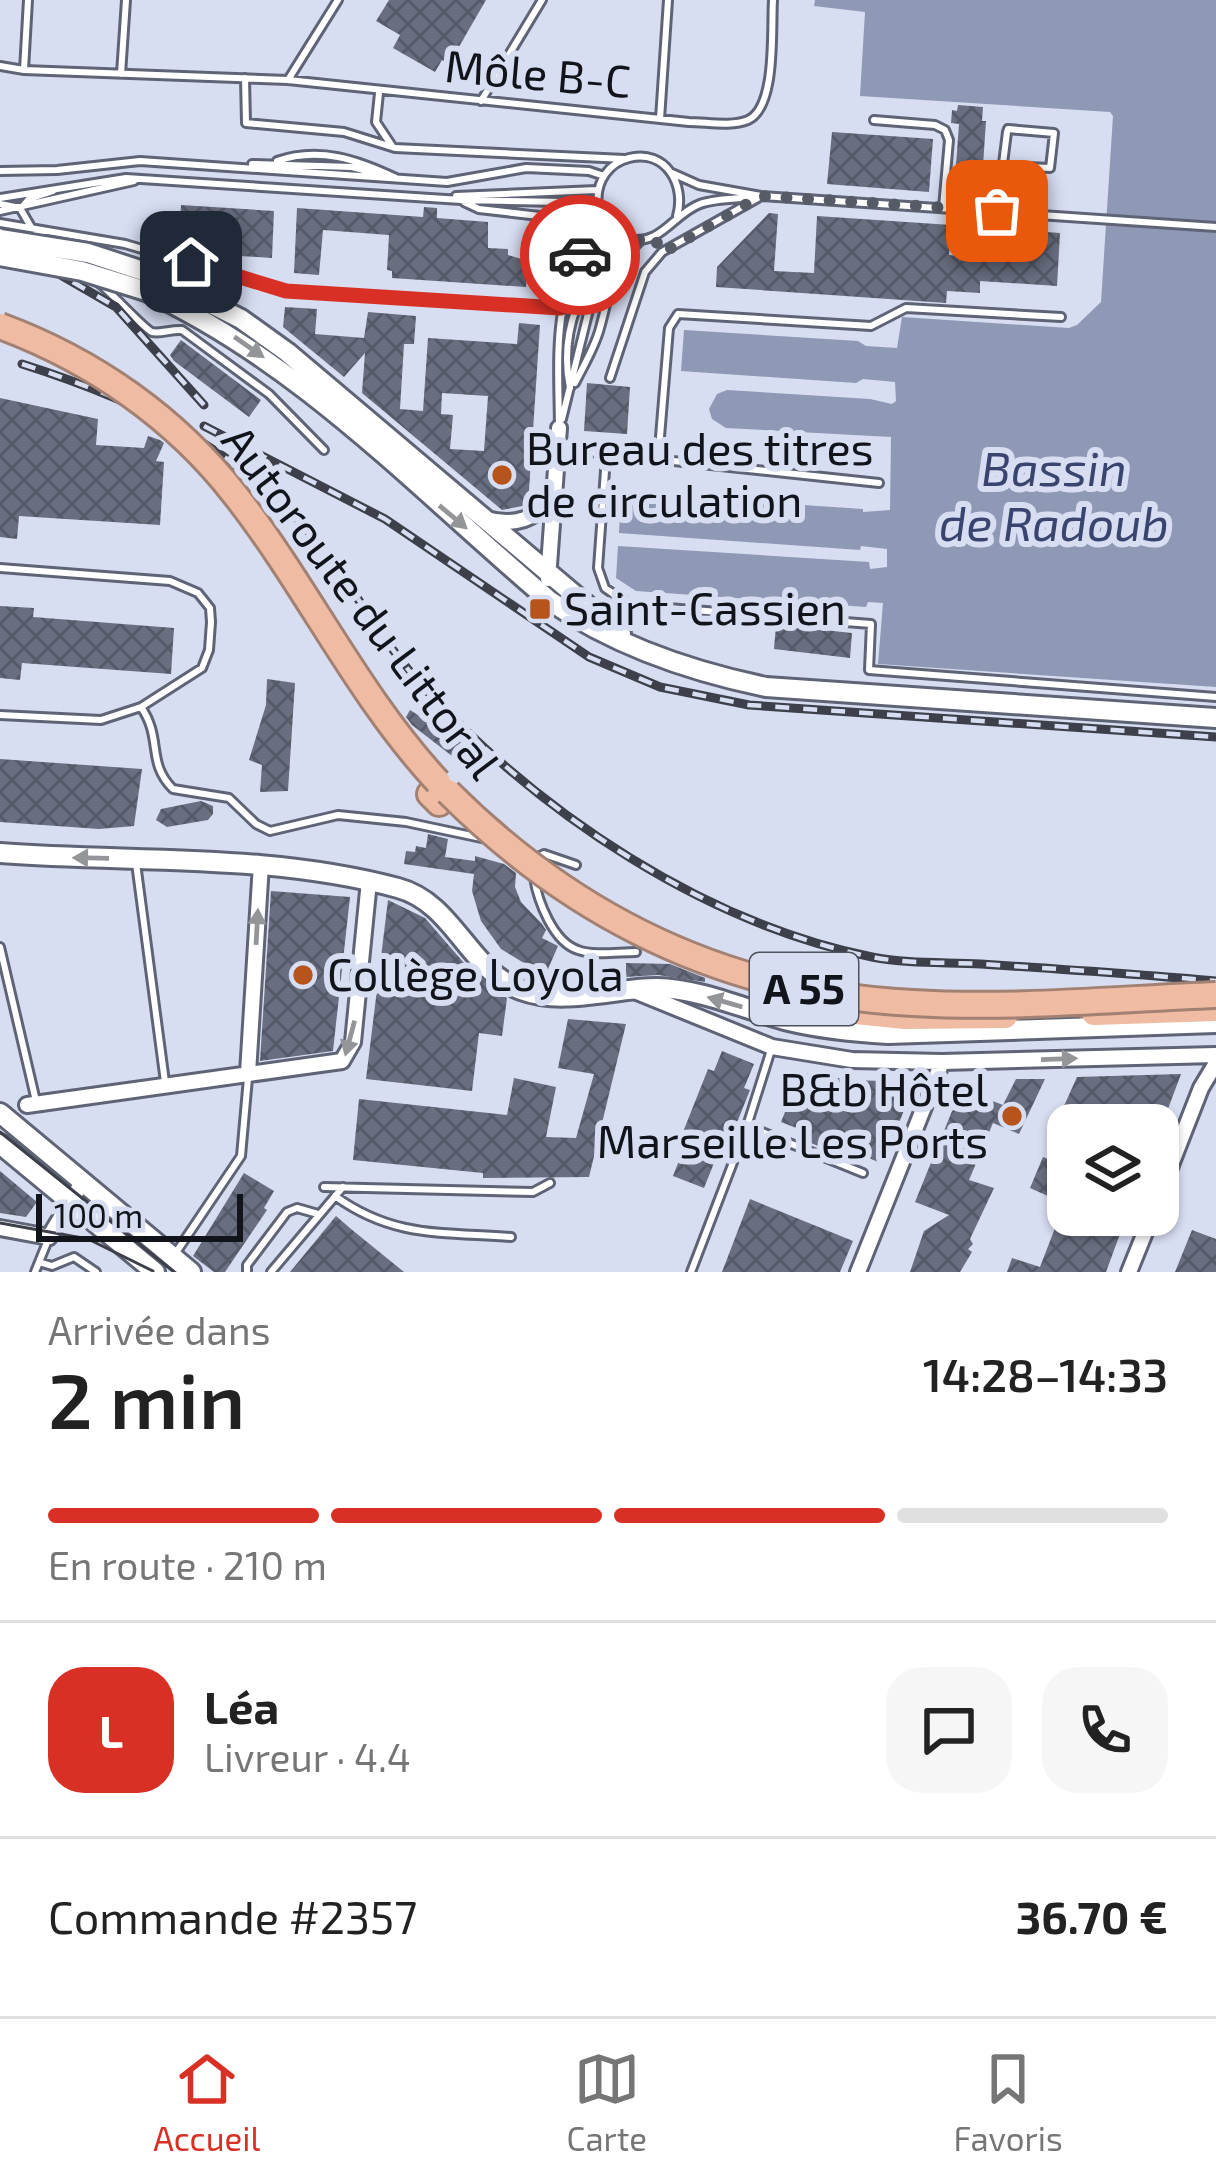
<!DOCTYPE html>
<html lang="fr">
<meta charset="utf-8">
<style>
:root{--surface:#fff;--page:#f6f6f6;--text:#222;--muted:#767676;--line:#e0e0e0;--accent:#d93025}
body{margin:0;font-family:"Exo 2",sans-serif;background:var(--page);color:var(--text);height:100vh;display:flex;flex-direction:column;font-size:45px;white-space:nowrap}
*{box-sizing:border-box;margin:0}
p{font-size:39px;color:var(--muted)}
.icon{flex:none;width:66px;height:66px;fill:none;stroke:currentColor;stroke-width:2;stroke-linecap:round;stroke-linejoin:round}
.map{position:relative;height:1272px;overflow:hidden}
.panel{display:flex;flex-direction:column;background:var(--surface);flex:1}
.panel>*{flex:none}
.controls{position:absolute;left:1047px;top:1104px;display:grid;gap:24px}
.controls a{display:grid;place-items:center;width:132px;height:132px;border-radius:24px;background:var(--surface);box-shadow:0 3px 9px #0004;font-size:60px}
.scale{position:absolute;left:36px;bottom:30px;width:207px;box-sizing:border-box;padding-left:12px;border:6px solid #12141b;border-top:0;font-size:33px;line-height:42px;white-space:nowrap;color:#12141b;-webkit-text-stroke:9px #d7def2;paint-order:stroke}
.pin{position:absolute;display:grid;place-items:center;width:102px;height:102px;color:#fff;margin:-51px;border-radius:24px;box-shadow:0 6px 18px #0006}
.courier{position:absolute;display:grid;place-items:center;width:120px;height:120px;margin:-60px;border:9px solid #d93025;border-radius:50%;background:#fff;color:#222;box-shadow:0 3px 15px #0007}
.head em{font-style:normal;font-weight:600}
.head div{display:flex;flex-direction:column-reverse}
.head{display:flex;align-items:center;justify-content:space-between;height:204px;padding:0 48px}
h1{font-size:78px;font-weight:600;line-height:90px}
.bar{display:grid;grid-template-columns:repeat(4,1fr);gap:18px 12px;align-content:center;height:144px;padding:0 48px}
.bar i{height:15px;border-radius:9px;background:var(--line)}
.bar .active{background:var(--accent)}
.bar p{grid-column:span 4}
.line{display:flex;align-items:center;gap:30px;padding:0 48px;border-top:3px solid var(--line)}
.line div{flex:1}
.round{display:grid;place-items:center;flex:none;width:126px;height:126px;border-radius:36px;background:var(--page)}
.tabs{display:flex;justify-content:space-around;align-items:center;height:168px;border-top:3px solid var(--line);background:var(--surface);font-size:33px;color:var(--muted)}
.tabs a{display:grid;justify-items:center;gap:6px}
.tabs .active{color:var(--accent)}
.map>svg:first-child{display:block}
</style>
<div class="map">
<svg width="1216" height="1272" viewBox="0 0 1216 1272">
<defs>
<pattern id="building-cross-hatch" width="8" height="8" patternUnits="userSpaceOnUse" patternTransform="scale(3)"><rect width="8" height="8" fill="#696f81"/><path d="M0 0l8 8M0 8l8-8" fill="none" stroke="#555a69"/></pattern>
</defs>
<rect width="100%" height="100%" fill="#d7def2"/>
<path fill="#8f98b4" d="M 815,0 L 1216,0 L 1216,687 L 878,664 L 883,603 L 868,602 L 866,607 L 636,591 L 616,578 L 618,546 L 869,562 L 870,569 L 887,567 L 887,549 L 861,546 L 860,550 L 619,533 L 621,493 L 863,509 L 863,512 L 890,510 L 891,437 L 726,428 L 712,419 L 709,409 L 717,394 L 727,390 L 870,399 L 892,404 L 896,401 L 895,382 L 863,379 L 856,383 L 681,371 L 684,330 L 858,341 L 866,346 L 897,348 L 902,317 L 1069,328 L 1077,325 L 1101,302 L 1113,116 L 1110,112 L 860,96 L 865,12 L 814,6 Z"/>
<path fill="url(#building-cross-hatch)" fill-rule="evenodd" d="M 389,0 L 486,0 L 449,64 L 442,60 L 435,72 L 393,48 L 400,35 L 376,21 Z
M 958,105 L 983,107 L 982,121 L 986,121 L 981,195 L 954,193 L 959,124 L 951,123 L 952,110 L 957,111 Z
M 832,132 L 933,139 L 929,192 L 827,184 Z
M 181,205 L 274,211 L 272,258 L 178,252 Z
M 424,207 L 437,208 L 437,218 L 488,222 L 488,248 L 508,249 L 508,255 L 528,261 L 526,287 L 392,278 L 392,271 L 387,270 L 389,235 L 323,230 L 319,275 L 294,273 L 297,208 L 423,217 Z
M 769,213 L 778,214 L 774,271 L 814,273 L 817,216 L 951,225 L 949,255 L 992,259 L 994,228 L 1060,233 L 1057,286 L 980,281 L 980,293 L 947,291 L 946,303 L 716,287 L 717,267 Z
M 285,307 L 317,309 L 315,334 L 364,338 L 368,312 L 416,316 L 414,344 L 404,344 L 400,409 L 423,411 L 428,338 L 517,344 L 519,323 L 540,325 L 528,505 L 502,510 L 362,393 L 365,353 L 344,377 L 283,327 ZM 442,393 L 488,396 L 484,451 L 450,449 L 453,415 L 441,414 Z
M 181,340 L 261,400 L 249,417 L 174,361 L 170,355 Z
M 587,383 L 630,387 L 627,434 L 584,431 Z
M 0,398 L 98,419 L 96,445 L 144,448 L 148,436 L 160,440 L 164,443 L 156,461 L 164,462 L 160,525 L 19,516 L 17,539 L 0,537 Z
M 0,606 L 34,608 L 33,617 L 174,628 L 171,674 L 22,663 L 20,680 L 0,678 Z
M 776,625 L 852,633 L 850,658 L 774,649 Z
M 267,679 L 295,683 L 288,791 L 260,792 L 262,765 L 249,760 L 266,705 Z
M 410,710 L 461,742 L 452,756 L 412,725 L 406,717 Z
M 0,759 L 142,769 L 134,826 L 99,829 L 0,822 Z
M 201,801 L 213,806 L 213,814 L 208,820 L 167,827 L 156,820 L 161,809 Z
M 428,834 L 448,839 L 445,857 L 475,861 L 475,856 L 504,864 L 516,873 L 515,887 L 521,902 L 542,924 L 546,930 L 542,938 L 558,946 L 545,976 L 501,949 L 481,921 L 472,891 L 474,874 L 404,864 L 406,851 L 415,852 L 416,846 L 426,848 Z
M 271,891 L 350,897 L 333,1051 L 260,1061 Z
M 388,900 L 425,918 L 471,971 L 507,998 L 502,1036 L 479,1033 L 472,1091 L 366,1079 Z
M 626,963 L 670,964 L 705,978 L 705,982 L 658,975 L 626,977 Z
M 568,1019 L 626,1024 L 589,1177 L 483,1178 L 483,1173 L 353,1160 L 359,1099 L 507,1115 L 514,1078 L 556,1087 L 546,1137 L 576,1138 L 594,1074 L 558,1068 Z
M 722,1051 L 754,1064 L 744,1088 L 750,1090 L 732,1135 L 726,1133 L 704,1188 L 673,1176 L 689,1135 L 683,1132 L 708,1069 L 714,1071 Z
M 801,1072 L 850,1080 L 915,1082 L 883,1164 L 843,1147 L 842,1156 L 799,1138 L 799,1129 L 781,1122 Z
M 1181,1074 L 1162,1125 L 1125,1125 L 1129,1116 L 1059,1117 L 1077,1077 Z
M 1016,1079 L 1045,1079 L 1019,1134 L 993,1123 L 969,1180 L 994,1188 L 970,1239 L 973,1244 L 968,1249 L 972,1252 L 960,1272 L 910,1272 L 924,1231 L 949,1215 L 915,1202 L 961,1089 L 1003,1105 Z
M 1043,1157 L 1068,1167 L 1068,1205 L 1030,1188 Z
M 0,1171 L 37,1202 L 26,1217 L 0,1213 Z
M 244,1173 L 274,1191 L 264,1208 L 267,1210 L 225,1272 L 214,1272 L 193,1256 Z
M 750,1199 L 853,1241 L 840,1272 L 722,1272 Z
M 1060,1215 L 1127,1215 L 1106,1272 L 1007,1272 L 1012,1258 L 1040,1267 Z
M 336,1216 L 351,1229 L 404,1272 L 290,1272 Z
M 1192,1230 L 1216,1239 L 1216,1272 L 1175,1272 Z"/>
<g fill="none" stroke-linecap="round" stroke-linejoin="round">
<defs>
<path id="lane" d="M 0,66 L 24,70 L 288,80 L 689,122 C 707,122 731,127 748,120 C 777,107 771,29 773,0
M 24,70 L 28,0
M 121,74 L 126,0
M 245,78 L 246,123 L 344,132 L 395,148 L 625,159
M 288,80 L 338,0
M 379,93 L 376,122 L 392,146
M 481,101 L 542,0
M 660,119 L 668,0
M 874,120 L 935,125 L 945,130 L 949,140 L 943,208
M 277,161 C 319,146 358,160 396,178
M 252,164 L 352,167 L 382,175
M 0,171 L 57,170 L 140,161 L 447,182 L 526,168 L 589,171 L 604,176
M 672,173 L 699,185 L 761,196 L 1216,227
M 456,196 L 597,190
M 0,198 L 126,178 L 461,200 L 563,202 L 598,210
M 464,202 L 479,209 L 548,217 L 561,241 L 565,287
M 0,204 L 20,208 L 31,227 L 47,240
M 23,206 L 29,199 L 53,191
M 0,211 L 134,181
M 997,211 L 1007,132 L 1008,129 L 1054,133 L 1050,168 L 1002,166
M 677,216 C 686,185 666,149 629,158 C 588,168 586,229 629,239 C 661,246 673,214 700,204 C 717,198 737,199 755,197
M 0,223 L 125,244 L 286,291 L 560,308
M 99,283 C 111,292 144,329 152,332 C 162,334 171,329 182,330 L 269,394 L 324,450
M 610,378 L 645,272 L 662,252 L 758,198
M 575,383 C 584,365 595,347 600,328 C 611,288 610,271 641,240
M 570,388 C 558,330 583,279 620,236
M 562,419 L 602,257
M 559,427 C 558,343 551,292 602,219
M 562,449 L 879,483
M 606,457 L 598,568 L 605,588 L 629,605 L 871,624 L 869,670 L 1216,697
M 658,461 L 669,328 L 678,314 L 871,326 L 906,308 L 1061,317
M 0,568 L 170,581 L 198,593 L 210,608 L 211,622 L 209,650 L 202,668 L 141,707 L 101,720 L 0,715
M 141,707 C 163,739 146,762 173,789 L 229,798 L 256,824 L 270,831 L 338,815 L 406,822 L 486,839
M 538,857 L 544,854 L 576,865
M 136,863 L 165,1082
M 534,878 C 538,901 553,942 578,950 C 594,956 618,952 636,952
M 0,947 L 36,1101
M 747,1126 L 863,1173
M 324,1187 L 533,1192 L 550,1183
M 335,1196 C 393,1238 442,1232 511,1237
M 175,1254 L 241,1156 L 248,1078
M 42,1263 L 52,1266 L 74,1257 L 96,1272
M 35,1272 L 48,1240
M 247,1272 L 247,1265 L 287,1212 L 297,1208 L 318,1214
M 271,1272 L 343,1187
M 691,1272 L 747,1126 L 771,1050"/>
<path id="street" d="M 486,519 C 516,527 534,519 555,497
M 548,579 L 559,428
M 637,992 L 772,1047 L 852,1060 L 942,1062 L 1216,1055
M 248,1073 L 261,864
M 27,1105 L 342,1061 L 353,1042 L 369,881
M 1158,1198 L 1201,1088 L 1216,1063
M 0,1228 L 49,1237 L 83,1181
M 858,1272 L 942,1062
M 1129,1272 L 1152,1215"/>
<path id="secondary" d="M 152,274 L 241,319 L 287,352 L 621,634
M 146,291 C 301,362 421,492 550,601 C 615,646 689,671 766,687 L 1216,718
M 0,853 C 133,863 268,853 398,888 C 454,903 468,970 521,990 C 564,1006 613,988 657,988 C 702,989 746,1010 789,1021 C 822,1029 855,1032 888,1034 L 1216,1023
M 0,1113 L 191,1272
M 0,1144 L 155,1272"/>
<path id="highway" d="M 430,794 L 439,803
M 846,1011 L 905,1017 L 1005,1016
M 1094,1013 L 1216,1009"/>
</defs>
<use href="#lane" stroke="#5e6475" stroke-width="12"/>
<use href="#street" stroke="#5e6475" stroke-width="20"/>
<use href="#secondary" stroke="#5e6475" stroke-width="24"/>
<use href="#highway" stroke="#a28173" stroke-width="30"/>
<use href="#lane" stroke="#fff" stroke-width="6"/>
<use href="#street" stroke="#fff" stroke-width="14"/>
<use href="#secondary" stroke="#fff" stroke-width="18"/>
<use href="#highway" stroke="#efbba3" stroke-width="24"/>
<path stroke="#3d404a" stroke-width="3" d="M 0,1132 L 174,1272
M 0,1223 L 88,1239 L 153,1271"/>
<defs>
<path id="rail" d="M 0,240 L 116,307 L 204,405
M 22,364 C 139,401 248,452 325,552 C 360,598 387,649 427,691 C 543,815 704,923 872,957 C 907,964 945,962 981,964 C 1059,969 1138,974 1216,981
M 204,426 L 385,519 L 589,657 L 660,687 L 749,705 L 1216,737"/>
</defs>
<use href="#rail" stroke="#3d404a" stroke-width="9"/>
<use href="#rail" stroke="#d7def2" stroke-width="4.5" stroke-dasharray="14" stroke-linecap="butt"/>
<defs>
<path id="secondary-bridge" d="M 0,239 L 88,253 L 152,274
M 0,256 L 82,271 L 146,291"/>
<path id="highway-bridge" d="M 0,326 C 92,360 176,418 236,496 C 308,588 358,696 438,782
M 448,792 C 576,920 731,994 913,1003 C 1013,1009 1116,999 1216,995"/>
</defs>
<use href="#secondary-bridge" stroke="#5e6475" stroke-width="24" stroke-linecap="butt"/>
<use href="#highway-bridge" stroke="#a28173" stroke-width="30" stroke-linecap="butt"/>
<use href="#secondary-bridge" stroke="#fff" stroke-width="18"/>
<use href="#highway-bridge" stroke="#efbba3" stroke-width="24"/>
</g>
<defs><path id="oneway-solid" d="M-6-.8H1V-3.2L6.5 0L1 3.2V.8H-6Z" transform="scale(3)"/></defs>
<g fill="#949598">
<use href="#oneway-solid" transform="translate(249 347) rotate(35)"/>
<use href="#oneway-solid" transform="translate(453 517) rotate(40)"/>
<use href="#oneway-solid" transform="translate(91 858) rotate(-179)"/>
<use href="#oneway-solid" transform="translate(257 927) rotate(-87)"/>
<use href="#oneway-solid" transform="translate(725 1002) rotate(-164)"/>
<use href="#oneway-solid" transform="translate(350 1038) rotate(105)"/>
<use href="#oneway-solid" transform="translate(1059 1059) rotate(-2)"/>
</g>
<g fill="none" stroke-linecap="round" stroke-linejoin="round">
<path stroke="#575b66" stroke-width="12" stroke-dasharray="0 21.6" d="M 580,255 L 602,219 C 616,237 632,244 654,237 L 662,253 L 761,196 L 997,211"/>
<path stroke="#d93025" stroke-width="15" d="M 191,262 L 286,291 L 560,308 L 580,255"/>
</g>
<g fill="#b7541b" stroke="#d7def2" stroke-width="4.5">
<circle cx="502" cy="475" r="12"/>
<rect x="528" y="597" width="24" height="24" rx="6"/>
<circle cx="303" cy="975" r="12"/>
<circle cx="1012" cy="1116" r="12"/>
</g>
<g text-anchor="middle" stroke-width="12" stroke-linejoin="round" paint-order="stroke">
<rect fill="#d7def2" stroke="#4d515c" stroke-width="3" x="750" y="953" width="108" height="72" rx="9"/>
<g font-size="42" font-weight="bold" fill="#12141b">
<text x="804" y="1004">A 55</text>
</g>
<g font-size="45" fill="#12141b" stroke="#d7def2">
<text transform="translate(538 74) rotate(5)" y="16">Môle B-C</text>
<text transform="translate(361 602) rotate(53)" y="16">Autoroute du Littoral</text>
</g>
<g font-size="45" fill="#12141b" stroke="#d7def2" text-anchor="start">
<text x="526" y="465">Bureau des titres<tspan x="526" dy="52">de circulation</tspan></text>
<text x="564" y="625">Saint-Cassien</text>
<text x="327" y="991">Collège Loyola</text>
<text x="988" y="1106" text-anchor="end">B&amp;b Hôtel<tspan x="988" dy="52">Marseille Les Ports</tspan></text>
</g>
<g font-size="48" font-style="italic" fill="#39456f" stroke="#d7def2">
<text x="1054" y="486">Bassin<tspan x="1054" dy="55">de Radoub</tspan></text>
</g>
</g>
</svg>
<div class="controls">
<a><svg class="icon" aria-label="layers" viewBox="0 0 24 24"><path d="M12 4l9 5-9 5-9-5zM3 14l9 5 9-5"/></svg></a>
</div>
<div class="scale">100 m</div>
<div class="pin" style="left:997px;top:211px;background:#ea580c"><svg class="icon" aria-label="bag" viewBox="0 0 24 24"><path d="M5 8h14l-1 12H6zM9 8a3 3 0 0 1 6 0"/></svg></div>
<div class="pin" style="left:191px;top:262px;background:#1f2937"><svg class="icon" aria-label="home" viewBox="0 0 24 24"><path d="M3 11l9-7 9 7M6 9v11h12V9"/></svg></div>
<div class="courier" style="left:580px;top:255px"><svg class="icon" aria-label="car" viewBox="0 0 24 24"><path d="M5 17H2v-5l4-1 3-4h7l3 4 3 1v5h-3M9 17h6M6 11h13"/><circle cx="7" cy="17" r="2"/><circle cx="17" cy="17" r="2"/></svg></div>
</div>
<section class="panel">
<div class="head"><div><h1>2 min</h1><p>Arrivée dans</p></div><em>14:28–14:33</em></div>
<div class="bar"><i class="active"></i><i class="active"></i><i class="active"></i><i></i><p>En route · 210 m</p></div>
<div class="line" style="height:216px"><b class="round" style="background:var(--accent);color:#fff">L</b><div><b>Léa</b><p>Livreur · 4.4</p></div><a class="round"><svg class="icon" aria-label="chat" viewBox="0 0 24 24"><path d="M4 5h16v11H9l-5 4z"/></svg></a><a class="round"><svg class="icon" aria-label="phone" viewBox="0 0 24 24"><path d="M5 4h4l2 5-3 2q2 4 5 5l2-3 5 2v4C11 20 4 13 5 4z"/></svg></a></div>
<div class="line" style="height:156px"><div>Commande #2357</div><b>36.70 €</b></div>
</section>
<nav class="tabs">
<a class="active"><svg class="icon" aria-label="home" viewBox="0 0 24 24"><path d="M3 11l9-7 9 7M6 9v11h12V9"/></svg>Accueil</a>
<a><svg class="icon" aria-label="map" viewBox="0 0 24 24"><path d="M3 6l6-2 6 2 6-2v14l-6 2-6-2-6 2zM9 4v14M15 6v14"/></svg>Carte</a>
<a><svg class="icon" aria-label="saved" viewBox="0 0 24 24"><path d="M7 4h10v16l-5-4-5 4z"/></svg>Favoris</a>
</nav>
